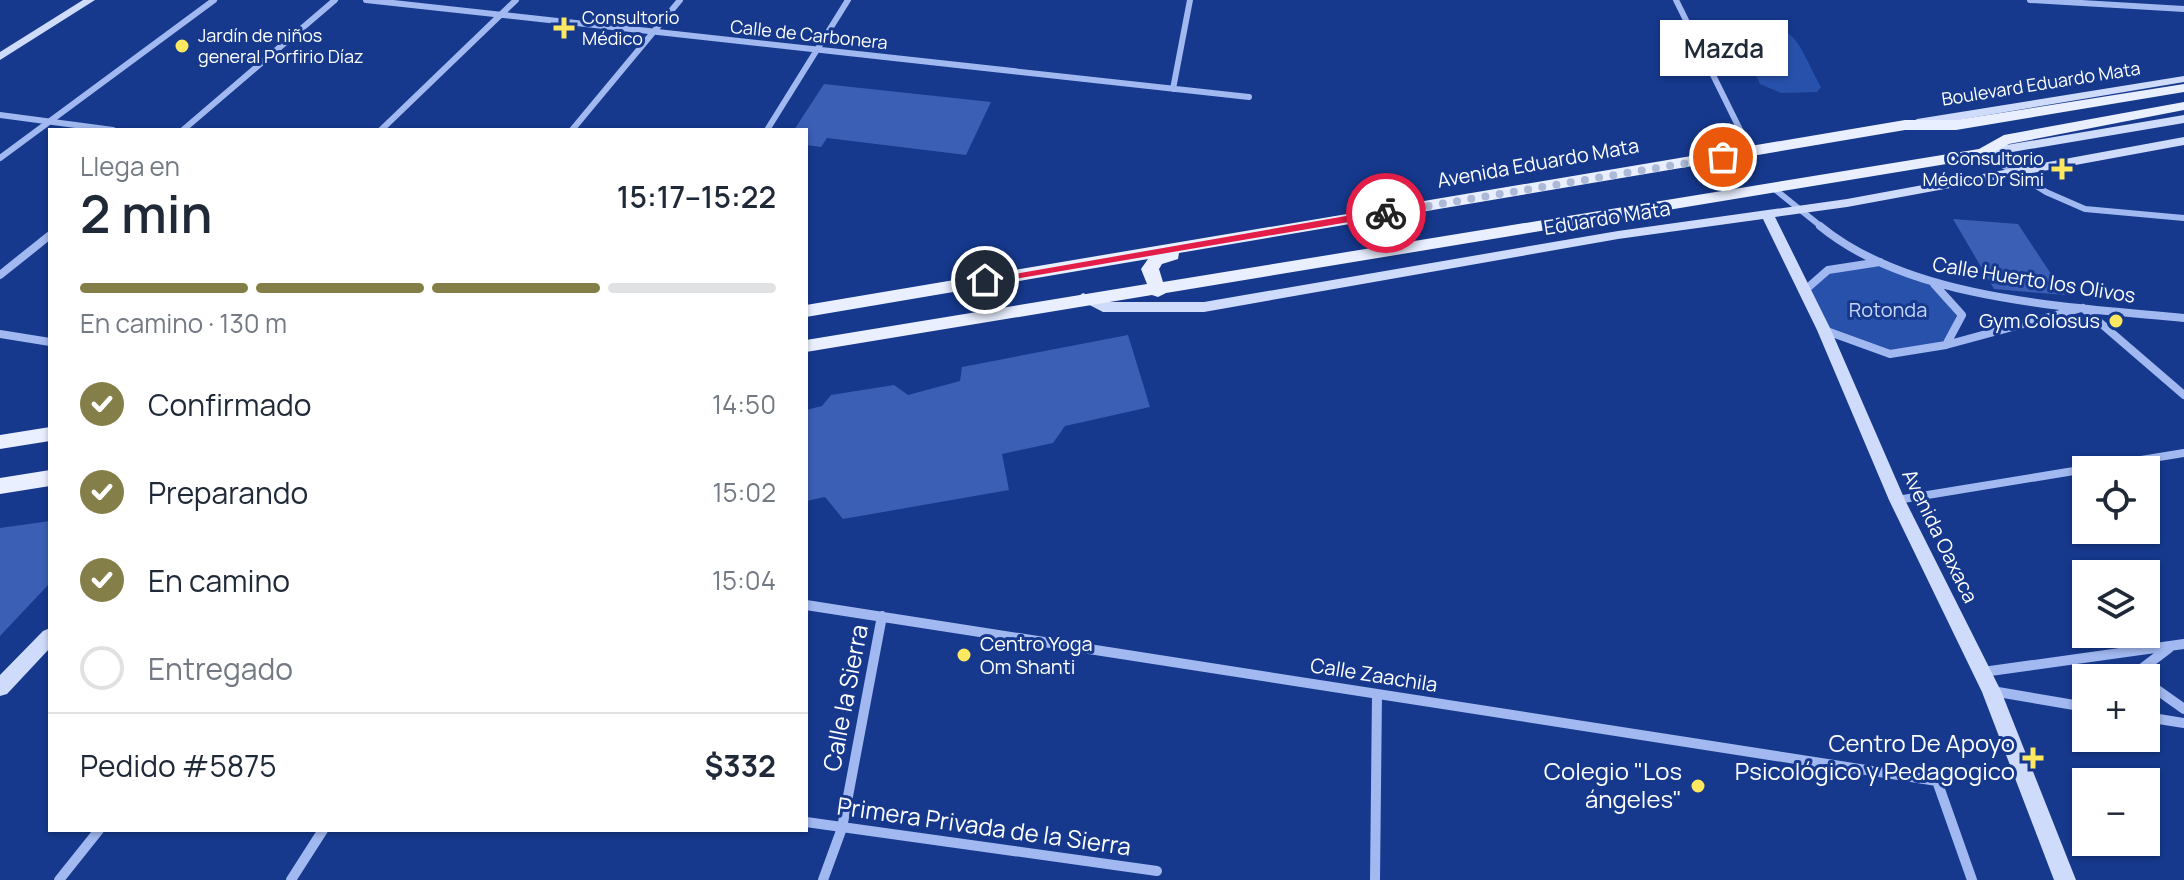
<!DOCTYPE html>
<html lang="es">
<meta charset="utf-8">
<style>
:root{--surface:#fff;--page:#f6f6f7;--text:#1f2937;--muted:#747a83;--line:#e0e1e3;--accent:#847f49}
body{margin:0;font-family:Manrope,sans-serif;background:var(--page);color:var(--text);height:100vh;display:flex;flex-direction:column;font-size:30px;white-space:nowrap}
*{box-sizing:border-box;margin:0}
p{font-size:26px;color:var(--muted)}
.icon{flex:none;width:44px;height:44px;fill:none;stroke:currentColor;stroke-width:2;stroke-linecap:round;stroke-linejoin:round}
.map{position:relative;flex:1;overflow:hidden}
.details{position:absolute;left:48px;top:128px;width:760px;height:704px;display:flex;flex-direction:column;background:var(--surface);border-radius:0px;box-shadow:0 2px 6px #0004}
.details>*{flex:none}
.buttons{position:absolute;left:2072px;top:456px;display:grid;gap:16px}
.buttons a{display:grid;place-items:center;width:88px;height:88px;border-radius:0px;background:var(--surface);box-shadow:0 2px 6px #0004;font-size:40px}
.pin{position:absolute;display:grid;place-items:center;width:68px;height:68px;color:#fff;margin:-34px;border:4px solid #fff;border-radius:50%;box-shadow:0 2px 8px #0007}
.courier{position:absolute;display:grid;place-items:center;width:80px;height:80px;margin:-40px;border:6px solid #e11d48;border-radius:50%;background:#fff;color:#222;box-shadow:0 2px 10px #0007}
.bubble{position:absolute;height:56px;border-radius:0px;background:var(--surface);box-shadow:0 2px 6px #0004;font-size:26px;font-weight:600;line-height:56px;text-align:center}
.head em{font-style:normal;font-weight:600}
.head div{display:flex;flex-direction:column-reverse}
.head{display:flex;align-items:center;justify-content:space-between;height:136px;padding:0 32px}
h1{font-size:52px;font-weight:600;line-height:60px}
.bar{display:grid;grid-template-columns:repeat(4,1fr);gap:12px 8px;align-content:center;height:96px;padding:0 32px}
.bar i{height:10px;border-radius:6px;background:var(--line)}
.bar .current{background:var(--accent)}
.bar p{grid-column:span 4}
.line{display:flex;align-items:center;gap:20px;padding:0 32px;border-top:2px solid var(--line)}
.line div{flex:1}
ol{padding:0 32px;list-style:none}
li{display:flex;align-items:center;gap:24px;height:88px}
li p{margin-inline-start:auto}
li .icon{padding:8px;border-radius:50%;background:var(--accent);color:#fff;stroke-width:4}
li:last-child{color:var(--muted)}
li i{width:44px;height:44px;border:4px solid var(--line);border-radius:50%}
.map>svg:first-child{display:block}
</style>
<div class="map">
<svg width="2184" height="880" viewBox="0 0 2184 880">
<rect width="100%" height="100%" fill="#16398d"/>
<path fill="#2851ac" d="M 1740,24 C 1799,23 1795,40 1821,87 L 1817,92 L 1781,93 L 1760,84 L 1735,29 Z
M 1883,266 L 1929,285 L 1957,314 L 1945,342 L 1889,352 L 1823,328 L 1808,292 L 1830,271 Z"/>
<path fill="#3a5fb4" d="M 824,84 L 991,102 L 966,155 L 827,138 L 821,147 L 806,145 L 806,130 L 794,130 Z
M 1953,219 L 2018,224 L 2065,295 L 1994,289 Z
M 1128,335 L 1150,407 L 1065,426 L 1053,443 L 1002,454 L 1009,490 L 843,519 L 825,497 L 806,501 L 806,410 L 822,406 L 831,395 L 894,385 L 908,395 L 960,381 L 962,367 Z
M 50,521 L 50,583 L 0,636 L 0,528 Z"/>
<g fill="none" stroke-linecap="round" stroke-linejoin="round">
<path stroke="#a1b9f0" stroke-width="6" d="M 366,0 L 1249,97
M 1676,0 L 1751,152
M 2030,0 L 2184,9
M 1173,89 L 1190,0
M 0,115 L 113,130
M 183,130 L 335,0
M 381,130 L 516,0
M 572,130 L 680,0
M 767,130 L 848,0
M 1983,153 L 2046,192 L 2085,209 L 2184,218
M 0,158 L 214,0
M 1772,187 L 1823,228"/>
<path stroke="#a1b9f0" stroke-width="8" d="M 1820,226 C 1911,301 2071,307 2184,318
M 0,275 L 50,235
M 1804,291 L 1828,270 L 1880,262
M 2083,308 L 2184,395
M 1824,330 L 1890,354 L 1946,345 L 1962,315 L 1934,284
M 0,334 L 50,342
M 1946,345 L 2078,309
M 1897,500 L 2184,453"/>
<path stroke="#a1b9f0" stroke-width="10" d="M 806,605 L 1937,781 L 1972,880
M 1983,672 L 2184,644
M 2144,678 L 2140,670 L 2169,648
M 2146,682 L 2184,709
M 1992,691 L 2086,707
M 2146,717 L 2184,723
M 806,822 L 1157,871
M 59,880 L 99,830
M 291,880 L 323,830
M 823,880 L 842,828 L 882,616
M 1375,880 L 1377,694"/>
<path fill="#cfdbfb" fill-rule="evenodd" d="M 83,0 L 95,0 L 0,60 L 0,52 Z
M 2184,76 L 2184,82 L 1917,127 L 1911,123 L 1917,119 Z
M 2184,115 L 2184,123 L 1983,157 L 1977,153 L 1983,149 Z
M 2184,137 L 2184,145 L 1847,207 L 1775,217 L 1831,330 L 1905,500 L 2001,691 L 2076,880 L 2054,880 L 1982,692 L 1889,500 L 1817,330 L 1763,219 L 1618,239 L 1204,312 L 1103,312 L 1076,298 L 1083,293 L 1105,302 L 1204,302 L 1618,231 L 1847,199 Z
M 50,628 L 50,648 L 7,694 L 0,696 L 0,675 L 43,631 Z"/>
<path fill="#e9efff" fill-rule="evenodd" d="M 2184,84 L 2184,92 L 1956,130 L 1905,130 L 1179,253 L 1178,259 L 1162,264 L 1159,269 L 1163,282 L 1979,149 L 2004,135 L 2184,102 L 2184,110 L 2009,144 L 1983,158 L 1166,293 L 1158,297 L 1152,295 L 806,352 L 806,340 L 1147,284 L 1141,269 L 1148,259 L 806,317 L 806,305 L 1905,120 L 1956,120 Z
M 50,427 L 50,441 L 0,449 L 0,435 Z
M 50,470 L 50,486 L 0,494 L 0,478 Z"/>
</g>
<path fill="#e11d48" d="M 1386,209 L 1390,215 L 985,284 L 980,280 Z"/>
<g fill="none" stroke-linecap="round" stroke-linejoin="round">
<path stroke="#adbad7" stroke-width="8" stroke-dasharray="0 14.4" d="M 1386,213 L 1723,157"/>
</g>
<g fill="#ffe85f" stroke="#16398d" stroke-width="3">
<path d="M560 16h8v8h8v8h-8v8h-8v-8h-8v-8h8z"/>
<circle cx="182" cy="46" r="8"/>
<path d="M2058 157h8v8h8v8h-8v8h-8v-8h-8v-8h8z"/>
<circle cx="2116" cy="321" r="8"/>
<circle cx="964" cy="655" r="8"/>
<path d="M2029 746h8v8h8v8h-8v8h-8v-8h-8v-8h8z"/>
<circle cx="1698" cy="786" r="8"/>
</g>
<g text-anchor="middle" stroke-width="6" stroke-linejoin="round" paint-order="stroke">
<g font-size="18" fill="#fff" stroke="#16398d" text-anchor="start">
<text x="582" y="24">Consultorio<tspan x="582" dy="21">Médico</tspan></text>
<text x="198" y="42">Jardín de niños<tspan x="198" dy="21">general Porfirio Díaz</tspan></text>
<text x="2044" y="165" text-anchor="end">Consultorio<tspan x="2044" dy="21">Médico Dr Simi</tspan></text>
</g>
<g font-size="18" fill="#fff" stroke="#16398d">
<text transform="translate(809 35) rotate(6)" y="6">Calle de Carbonera</text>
<text transform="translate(2041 84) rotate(-9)" y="6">Boulevard Eduardo Mata</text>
</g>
<g font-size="20" fill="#fff" stroke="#16398d">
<text transform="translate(1538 163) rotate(-10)" y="7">Avenida Eduardo Mata</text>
<text transform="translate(1607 218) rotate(-9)" y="7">Eduardo Mata</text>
<text transform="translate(2034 280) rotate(9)" y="7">Calle Huerto los Olivos</text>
<text transform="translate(1940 536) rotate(64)" y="7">Avenida Oaxaca</text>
<text transform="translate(1374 675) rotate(9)" y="7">Calle Zaachila</text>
</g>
<g font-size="20" fill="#c7d7fb" stroke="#16398d">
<text x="1888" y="317">Rotonda</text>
</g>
<g font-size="20" fill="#fff" stroke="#16398d" text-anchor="end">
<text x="2100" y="328">Gym Colosus</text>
<text x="980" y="651" text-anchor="start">Centro Yoga<tspan x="980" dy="23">Om Shanti</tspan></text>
</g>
<g font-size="24" fill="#fff" stroke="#16398d">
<text transform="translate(846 698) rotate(-79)" y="8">Calle la Sierra</text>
<text transform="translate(984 827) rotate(8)" y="8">Primera Privada de la Sierra</text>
</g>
<g font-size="24" fill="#fff" stroke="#16398d" text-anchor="end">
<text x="2015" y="752">Centro De Apoyo<tspan x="2015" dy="28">Psicológico y Pedagogico</tspan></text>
<text x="1682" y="780">Colegio "Los<tspan x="1682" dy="28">ángeles"</tspan></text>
</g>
</g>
</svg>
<div class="buttons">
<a><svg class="icon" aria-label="locate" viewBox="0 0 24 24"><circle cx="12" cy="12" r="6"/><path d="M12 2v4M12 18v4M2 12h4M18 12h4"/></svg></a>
<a><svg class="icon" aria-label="layers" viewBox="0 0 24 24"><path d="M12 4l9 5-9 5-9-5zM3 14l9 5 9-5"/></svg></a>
<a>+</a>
<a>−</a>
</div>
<div class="pin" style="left:1723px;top:157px;background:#ea580c"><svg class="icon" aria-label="bag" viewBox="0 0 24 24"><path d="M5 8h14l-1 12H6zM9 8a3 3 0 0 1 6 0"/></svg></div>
<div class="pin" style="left:985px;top:280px;background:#1f2937"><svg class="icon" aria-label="home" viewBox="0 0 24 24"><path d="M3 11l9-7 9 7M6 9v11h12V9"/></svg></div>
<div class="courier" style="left:1386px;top:213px"><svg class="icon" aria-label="bike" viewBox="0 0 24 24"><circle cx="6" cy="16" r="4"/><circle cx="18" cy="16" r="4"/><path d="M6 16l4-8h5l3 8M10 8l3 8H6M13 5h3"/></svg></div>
<div class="bubble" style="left:1660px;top:20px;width:128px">Mazda</div>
<section class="details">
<div class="head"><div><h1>2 min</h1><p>Llega en</p></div><em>15:17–15:22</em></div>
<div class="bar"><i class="current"></i><i class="current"></i><i class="current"></i><i></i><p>En camino · 130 m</p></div>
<ol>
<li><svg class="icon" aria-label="check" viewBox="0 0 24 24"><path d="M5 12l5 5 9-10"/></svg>Confirmado<p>14:50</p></li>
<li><svg class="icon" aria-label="check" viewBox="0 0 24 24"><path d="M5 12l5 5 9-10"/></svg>Preparando<p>15:02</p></li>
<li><svg class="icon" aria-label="check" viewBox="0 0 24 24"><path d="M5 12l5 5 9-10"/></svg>En camino<p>15:04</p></li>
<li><i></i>Entregado</li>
</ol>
<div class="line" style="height:104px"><div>Pedido #5875</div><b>$332</b></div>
</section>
</div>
